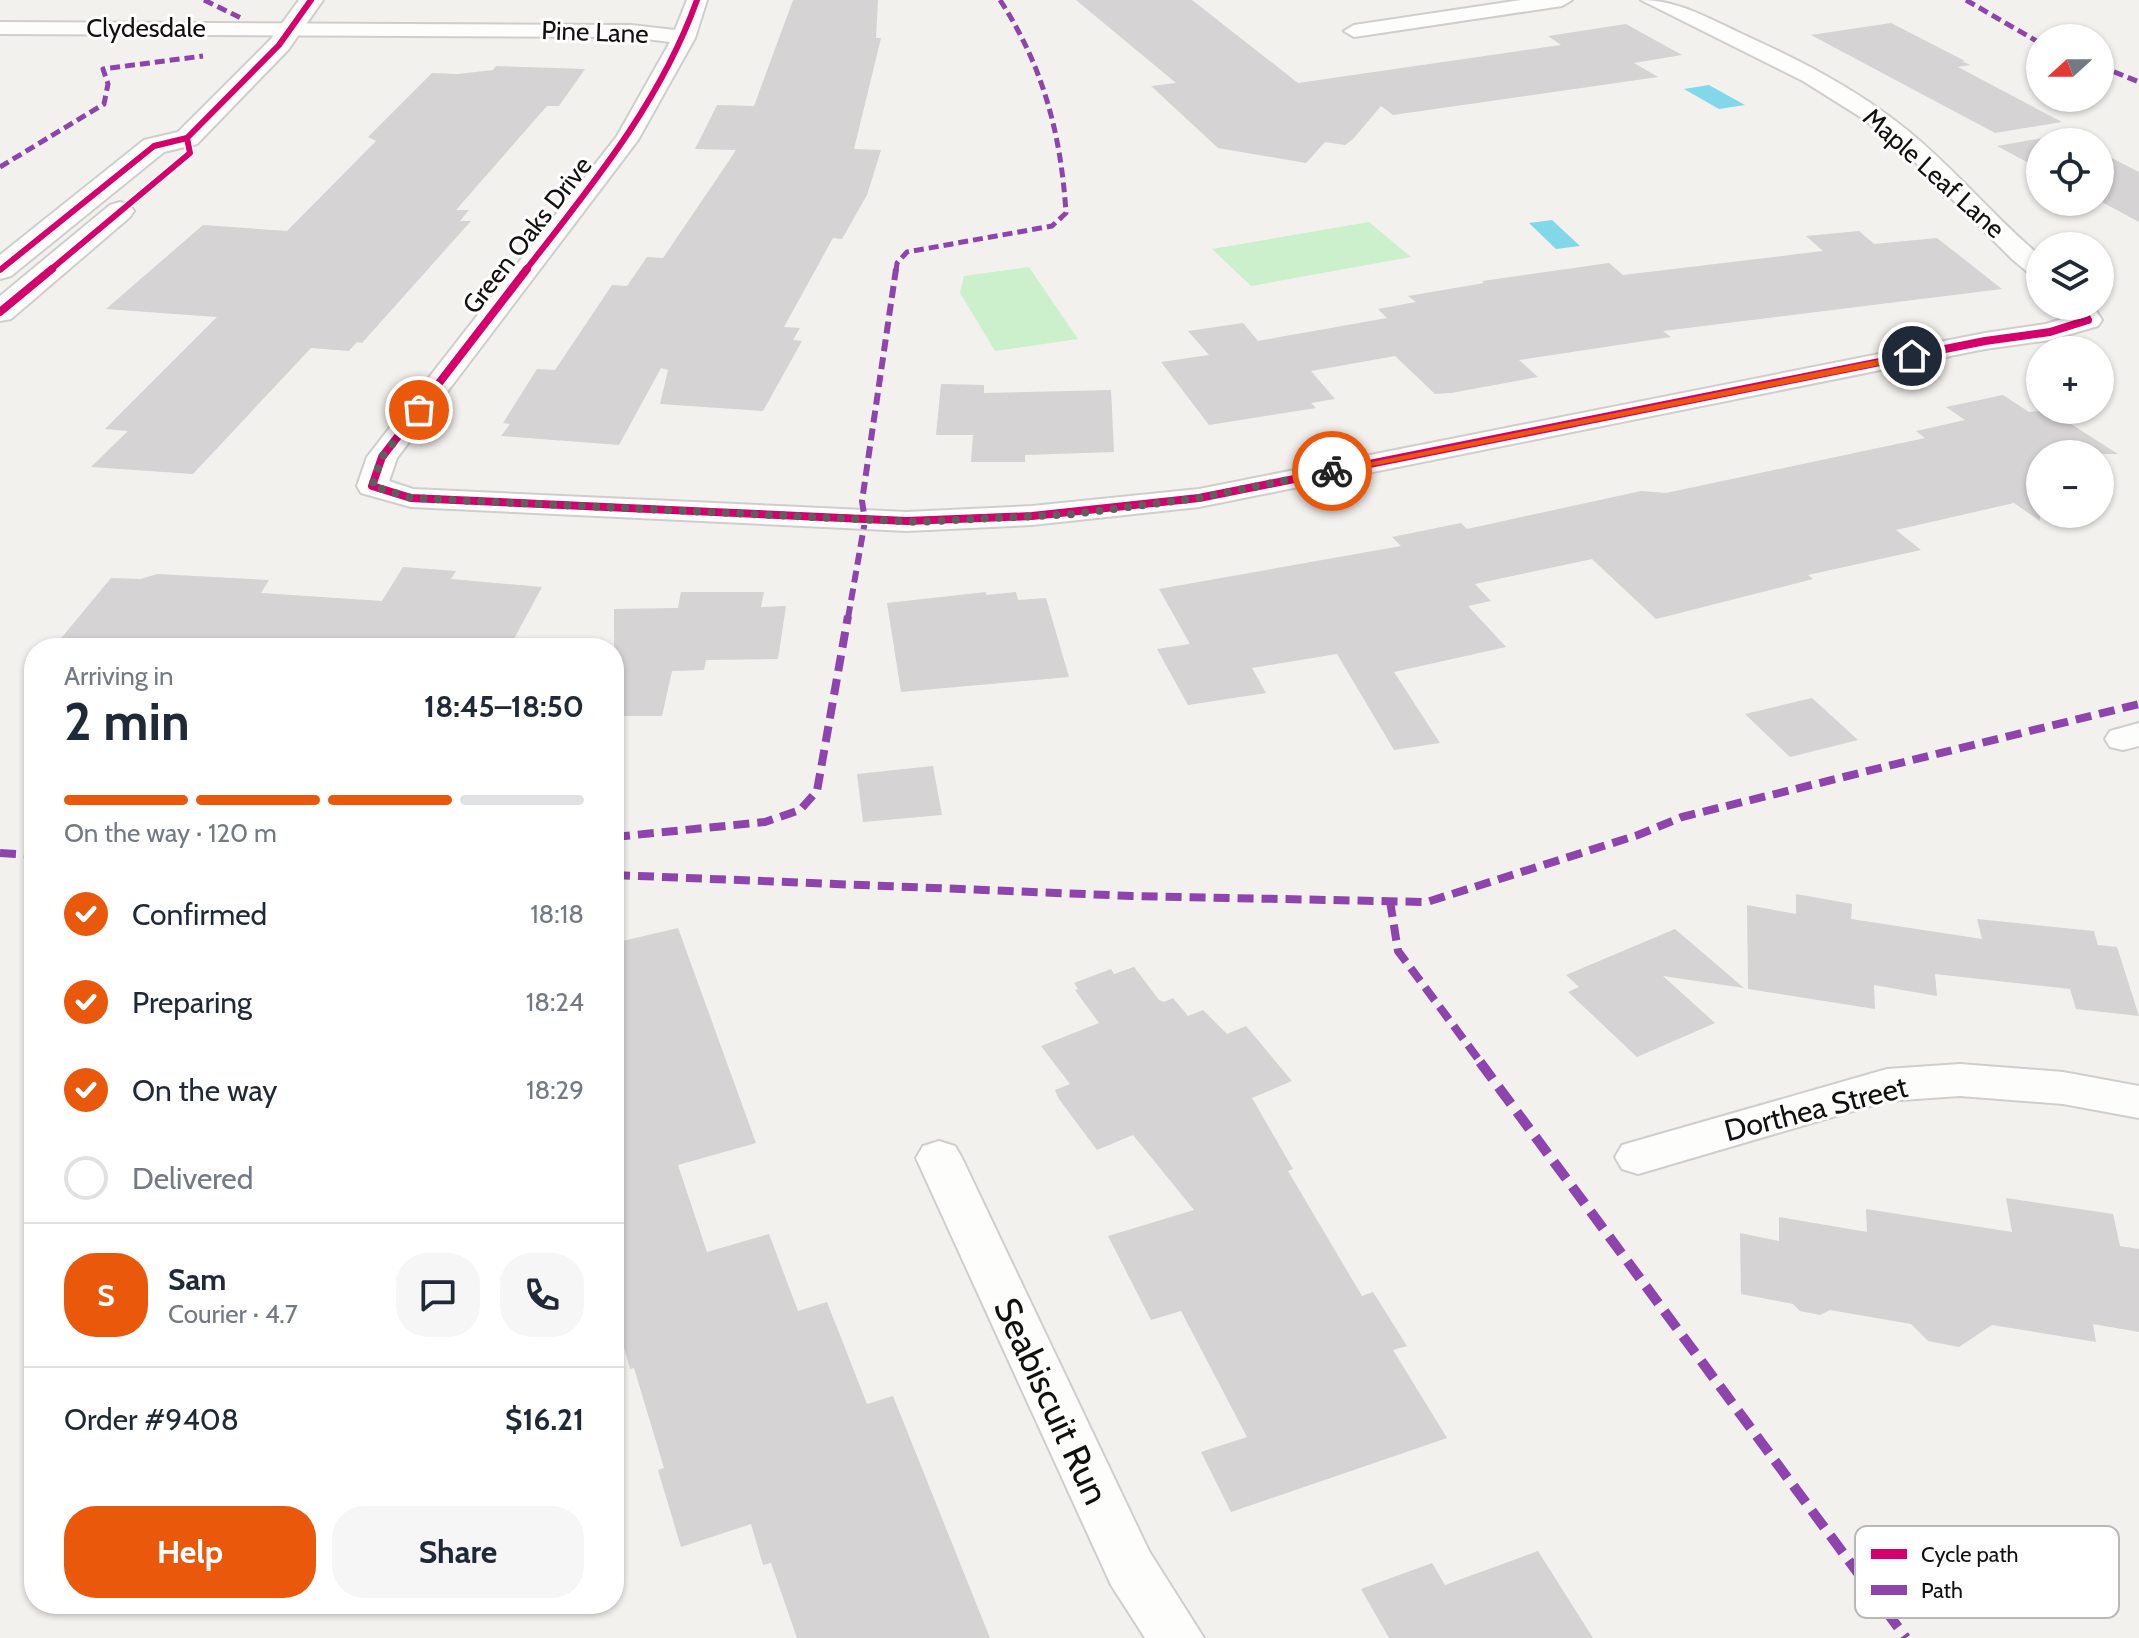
<!DOCTYPE html>
<meta charset="utf-8">
<style>
:root{--surface:#fff;--page:#f6f6f7;--text:#1f2937;--muted:#747a83;--line:#e0e1e3;--accent:#ea580c}
body{margin:0;font-family:Cabin,sans-serif;background:var(--page);color:var(--text);height:100vh;display:flex;flex-direction:column;font-size:30px;white-space:nowrap}
*{box-sizing:border-box;margin:0}
p{font-size:26px;color:var(--muted)}
.icon{flex:none;width:44px;height:44px;fill:none;stroke:currentColor;stroke-width:2;stroke-linecap:round;stroke-linejoin:round}
.map{position:relative;flex:1;overflow:hidden}
.side{position:absolute;left:24px;top:638px;width:600px;height:976px;display:flex;flex-direction:column;background:var(--surface);border-radius:32px;box-shadow:0 2px 6px #0004}
.side>*{flex:none}
.needle{width:52px;rotate:249deg}
.buttons{position:absolute;left:2026px;top:24px;display:grid;gap:16px}
.buttons a{display:grid;place-items:center;width:88px;height:88px;border-radius:50%;background:var(--surface);box-shadow:0 2px 6px #0004;font-size:40px}
.pin{position:absolute;display:grid;place-items:center;width:68px;height:68px;color:#fff;margin:-34px;border:4px solid #fff;border-radius:50%;box-shadow:0 2px 8px #0007}
.courier{position:absolute;display:grid;place-items:center;width:80px;height:80px;margin:-40px;border:6px solid #ea580c;border-radius:50%;background:#fff;color:#222;box-shadow:0 2px 10px #0007}
.headline em{font-style:normal;font-weight:800}
.headline div{display:flex;flex-direction:column-reverse}
.headline{display:flex;align-items:center;justify-content:space-between;height:136px;padding:0 40px}
h1{font-size:52px;font-weight:800;line-height:60px}
.bar{display:grid;grid-template-columns:repeat(4,1fr);gap:12px 8px;align-content:center;height:96px;padding:0 40px}
.bar i{height:10px;border-radius:6px;background:var(--line)}
.bar .active{background:var(--accent)}
.bar p{grid-column:span 4}
.line{display:flex;align-items:center;gap:20px;padding:0 40px;border-top:2px solid var(--line)}
.line div{flex:1}
.round{display:grid;place-items:center;flex:none;width:84px;height:84px;border-radius:32px;background:var(--page)}
ol{padding:0 40px;list-style:none}
li{display:flex;align-items:center;gap:24px;height:88px}
li p{margin-inline-start:auto}
li .icon{padding:8px;border-radius:50%;background:var(--accent);color:#fff;stroke-width:4}
li:last-child{color:var(--muted)}
li i{width:44px;height:44px;border:4px solid var(--line);border-radius:50%}
.cta{display:flex;gap:16px;margin-top:auto;padding:16px 40px}
.cta a{flex:1;height:92px;border-radius:32px;background:var(--accent);color:#fff;font-size:32px;font-weight:800;line-height:92px;text-align:center}
.cta a+a{background:var(--page);color:var(--text)}
.map>svg:first-child{display:block}
</style>
<div class="map">
<svg width="2139" height="1638" viewBox="0 0 2139 1638">
<rect width="100%" height="100%" fill="#f3f1ee"/>
<path fill="#ccefcc" d="M 1369,222 L 1411,257 L 1251,286 L 1212,249 Z
M 1029,267 L 1078,339 L 995,351 L 960,293 L 964,276 Z"/>
<path fill="#82d8e9" d="M 1709,85 L 1745,105 L 1719,109 L 1684,89 Z
M 1552,220 L 1580,246 L 1556,249 L 1529,223 Z"/>
<path fill="#d5d3d3" d="M 793,0 L 878,0 L 876,38 L 881,38 L 854,149 L 881,150 L 867,195 L 842,239 L 833,238 L 784,327 L 800,328 L 793,340 L 802,341 L 763,411 L 660,404 L 668,370 L 661,368 L 619,445 L 501,436 L 510,424 L 503,423 L 537,369 L 555,370 L 612,285 L 627,286 L 647,257 L 663,258 L 718,177 L 736,150 L 695,149 L 717,105 L 754,106 Z
M 1076,0 L 1192,0 L 1298,83 L 1561,45 L 1548,36 L 1626,24 L 1682,55 L 1634,63 L 1658,77 L 1393,115 L 1381,106 L 1353,139 L 1345,145 L 1325,142 L 1306,163 L 1218,148 L 1151,86 L 1176,83 Z
M 1891,23 L 1965,61 L 1962,61 L 1970,65 L 1958,67 L 2062,122 L 1995,133 L 1811,35 Z
M 496,66 L 585,69 L 559,106 L 547,106 L 456,210 L 469,210 L 460,221 L 471,221 L 362,343 L 357,342 L 349,351 L 311,348 L 193,474 L 91,467 L 128,431 L 105,429 L 217,317 L 106,309 L 203,225 L 287,231 L 376,141 L 368,137 L 432,73 L 458,74 L 493,70 Z
M 2066,134 L 2081,142 L 2040,142 L 2040,169 L 1997,146 Z
M 2100,152 L 2139,172 L 2139,222 L 2100,201 Z
M 1859,231 L 1874,244 L 1937,238 L 2002,289 L 1663,331 L 1671,337 L 1519,360 L 1538,377 L 1451,393 L 1435,394 L 1395,356 L 1311,371 L 1335,399 L 1311,403 L 1316,408 L 1209,425 L 1161,362 L 1209,355 L 1188,331 L 1243,323 L 1258,341 L 1387,318 L 1378,309 L 1416,302 L 1408,296 L 1484,283 L 1482,281 L 1609,263 L 1623,275 L 1823,251 L 1806,236 Z
M 941,384 L 984,385 L 984,393 L 1111,390 L 1114,452 L 1025,455 L 1025,462 L 971,462 L 973,435 L 936,435 Z
M 2003,395 L 2029,412 L 2049,410 L 2118,454 L 2040,454 L 2040,521 L 2014,503 L 1896,530 L 1921,550 L 1808,575 L 1813,579 L 1656,619 L 1592,559 L 1475,584 L 1491,601 L 1468,606 L 1506,647 L 1394,672 L 1440,743 L 1394,750 L 1337,654 L 1252,668 L 1266,693 L 1188,705 L 1157,649 L 1190,644 L 1159,589 L 1401,546 L 1392,537 L 1461,523 L 1467,529 L 1641,491 L 1666,493 L 1925,438 L 1916,431 L 1965,420 L 1946,407 Z
M 403,567 L 456,571 L 451,579 L 542,587 L 509,648 L 53,648 L 111,578 L 141,579 L 157,574 L 269,580 L 261,593 L 382,601 Z
M 681,592 L 764,592 L 761,607 L 786,606 L 778,659 L 706,660 L 704,670 L 672,671 L 662,716 L 614,716 L 614,609 L 678,608 Z
M 986,592 L 986,595 L 1016,592 L 1018,600 L 1046,598 L 1069,677 L 901,692 L 887,603 Z
M 1812,698 L 1858,740 L 1790,757 L 1745,714 Z
M 933,766 L 942,815 L 863,822 L 857,774 Z
M 1796,894 L 1852,904 L 1851,919 L 1982,939 L 1977,919 L 2094,931 L 2098,945 L 2117,947 L 2139,1016 L 2076,1009 L 2070,989 L 1935,974 L 1937,996 L 1874,985 L 1875,1009 L 1748,989 L 1747,905 L 1796,914 Z
M 678,928 L 756,1143 L 678,1165 L 707,1252 L 769,1234 L 798,1311 L 827,1302 L 867,1404 L 893,1396 L 990,1638 L 797,1638 L 771,1563 L 763,1565 L 751,1524 L 681,1547 L 658,1470 L 664,1468 L 634,1368 L 630,1369 L 621,1336 L 614,1338 L 614,943 Z
M 1675,929 L 1744,988 L 1663,976 L 1715,1023 L 1637,1057 L 1568,992 L 1579,987 L 1566,975 Z
M 1134,967 L 1159,1000 L 1164,1002 L 1173,998 L 1188,1016 L 1203,1010 L 1227,1034 L 1246,1026 L 1292,1081 L 1252,1098 L 1293,1169 L 1288,1171 L 1362,1296 L 1373,1292 L 1407,1346 L 1393,1350 L 1447,1438 L 1231,1512 L 1201,1452 L 1247,1437 L 1181,1311 L 1151,1320 L 1108,1236 L 1194,1210 L 1133,1135 L 1097,1150 L 1059,1099 L 1055,1090 L 1070,1084 L 1041,1046 L 1099,1023 L 1075,990 L 1078,989 L 1074,983 L 1111,969 L 1114,974 Z
M 2006,1198 L 2113,1214 L 2120,1246 L 2139,1249 L 2139,1332 L 2093,1324 L 2096,1342 L 1992,1325 L 1959,1347 L 1928,1341 L 1911,1324 L 1830,1310 L 1820,1315 L 1800,1311 L 1793,1304 L 1741,1294 L 1740,1233 L 1779,1241 L 1779,1217 L 1867,1232 L 1866,1209 L 2012,1232 Z
M 1538,1551 L 1593,1638 L 1389,1638 L 1361,1589 L 1432,1563 L 1445,1585 Z"/>
<g fill="none" stroke-linecap="round" stroke-linejoin="round">
<defs>
<path id="street" d="M 687,0 L 707,0 L 695,38 L 638,140 L 397,458 L 389,481 L 413,489 L 907,512 L 1032,506 L 1199,489 L 1985,333 L 2046,324 L 2072,316 L 2067,306 L 2093,306 L 2102,320 L 2098,326 L 2050,340 L 1985,349 L 1199,507 L 1032,525 L 907,531 L 411,507 L 361,493 L 357,486 L 367,457 L 617,136 L 670,42 L 631,37 L 0,34 L 0,22 L 631,25 L 675,30 Z
M 1521,0 L 1572,0 L 1562,6 L 1354,37 L 1344,31 L 1354,25 Z
M 1641,0 C 1677,0 1706,17 1738,32 C 1797,59 1856,88 1907,130 C 1954,168 1993,216 2040,256 L 2040,277 L 2031,275 L 2012,259 L 1908,155 L 1862,118 L 1803,81 Z
M 2139,723 L 2139,746 L 2123,750 L 2110,747 L 2105,739 L 2110,731 Z
M 1960,1064 L 2063,1072 L 2139,1086 L 2139,1118 L 2063,1104 L 1960,1096 L 1887,1101 L 1638,1174 L 1622,1169 L 1615,1157 L 1622,1145 L 1887,1069 Z
M 939,1141 L 955,1146 L 962,1158 L 1149,1551 L 1204,1638 L 1145,1638 L 1111,1585 L 916,1158 L 923,1146 Z"/>
<path id="secondary" d="M 299,0 L 323,0 L 288,50 L 197,144 L 164,152 L 11,276 L 0,279 L 0,255 L 144,140 L 178,132 L 270,40 Z
M 120,202 L 130,205 L 134,211 L 130,217 L 11,319 L 0,321 L 0,296 L 110,205 Z"/>
</defs>
<use href="#street" stroke="#d0cecc" stroke-width="4"/>
<use href="#secondary" stroke="#d0cecc" stroke-width="4"/>
<use href="#street" fill="#fdfdfc" fill-rule="evenodd"/>
<use href="#secondary" fill="#fdfdfc" fill-rule="evenodd"/>
<path stroke="#8e44ad" stroke-width="5" stroke-dasharray="10 5" stroke-linecap="butt" d="M 204,0 L 241,18
M 1966,0 L 2040,43
M 2100,66 L 2139,82
M 0,167 L 104,104 L 108,84 L 103,69 L 203,56
M 896,271 L 897,263 L 907,252 L 1052,226 L 1066,213 C 1061,134 1043,66 1000,0"/>
<path stroke="#8e44ad" stroke-width="6" stroke-dasharray="12 6" stroke-linecap="butt" d="M 848,618 L 865,521 L 862,501 L 896,269"/>
<path stroke="#8e44ad" stroke-width="8" stroke-dasharray="16 8" stroke-linecap="butt" d="M 614,837 L 765,822 L 800,810 L 817,791 L 848,616
M 0,853 L 34,855
M 614,875 L 1132,896 L 1427,902 L 1638,835 L 1682,817 L 2139,704
M 1390,901 L 1398,951 L 1482,1064"/>
<path stroke="#8e44ad" stroke-width="10" stroke-dasharray="21 10" stroke-linecap="butt" d="M 1480,1062 L 1906,1638"/>
<defs>
<path id="cycleway-far1" d="M 0,270 L 154,146 L 187,138 L 279,45 L 311,0
M 49,271 L 190,153 L 187,138
M 525,271 C 592,185 660,103 697,0"/>
<path id="cycleway" d="M 527,269 L 382,457 L 372,486 L 411,498 L 907,521 L 1032,516 L 1199,498 L 1985,341 L 2050,332 L 2088,320 L 2080,306
M 0,312 L 52,269"/>
</defs>
<use href="#cycleway-far1" stroke="#fff" stroke-width="9"/>
<use href="#cycleway" stroke="#fff" stroke-width="12"/>
<use href="#cycleway-far1" stroke="#d6006c" stroke-width="6"/>
<use href="#cycleway" stroke="#d6006c" stroke-width="8"/>
</g>
<path fill="#ea580c" d="M 1912,353 L 1916,358 L 1332,474 L 1327,471 Z"/>
<g fill="none" stroke-linecap="round" stroke-linejoin="round">
<path stroke="#615f5e" stroke-width="8" stroke-dasharray="0 14.4" d="M 419,410 L 382,457 L 372,486 L 411,498 L 919,522 L 1074,514 L 1199,498 L 1332,471"/>
</g>
<g text-anchor="middle" stroke-width="6" stroke-linejoin="round" paint-order="stroke">
<g font-size="26" fill="#121110" stroke="#fff">
<text x="146" y="37">Clydesdale</text>
<text transform="translate(595 32) rotate(2)" y="9">Pine Lane</text>
<text transform="translate(1934 173) rotate(42)" y="9">Maple Leaf Lane</text>
<text transform="translate(527 235) rotate(-52)" y="9">Green Oaks Drive</text>
</g>
<g font-size="30" fill="#121110" stroke="#fff">
<text transform="translate(1816 1109) rotate(-14)" y="10">Dorthea Street</text>
</g>
<g font-size="36" fill="#121110" stroke="#fff">
<text transform="translate(1052 1401) rotate(65)" y="13">Seabiscuit Run</text>
</g>
</g>
<rect x="1855" y="1526" width="264" height="92" rx="12" fill="#fff" stroke="#b8b8b7" stroke-width="2"/>
<rect x="1871" y="1549" width="36" height="10" fill="#d6006c"/>
<rect x="1871" y="1585" width="36" height="10" fill="#8e44ad"/>
<g font-size="22" fill="#121110">
<text x="1921" y="1562">Cycle path</text>
<text x="1921" y="1598">Path</text>
</g>
</svg>
<div class="buttons">
<a><svg class="needle" viewBox="-14 -14 28 28"><path d="M0-13l5 13h-10z" fill="#e53935"/><path d="M0 13l5-13h-10z" fill="#747a83"/></svg></a>
<a><svg class="icon" aria-label="locate" viewBox="0 0 24 24"><circle cx="12" cy="12" r="6"/><path d="M12 2v4M12 18v4M2 12h4M18 12h4"/></svg></a>
<a><svg class="icon" aria-label="layers" viewBox="0 0 24 24"><path d="M12 4l9 5-9 5-9-5zM3 14l9 5 9-5"/></svg></a>
<a>+</a>
<a>−</a>
</div>
<div class="pin" style="left:419px;top:410px;background:#ea580c"><svg class="icon" aria-label="bag" viewBox="0 0 24 24"><path d="M5 8h14l-1 12H6zM9 8a3 3 0 0 1 6 0"/></svg></div>
<div class="pin" style="left:1912px;top:356px;background:#1f2937"><svg class="icon" aria-label="home" viewBox="0 0 24 24"><path d="M3 11l9-7 9 7M6 9v11h12V9"/></svg></div>
<div class="courier" style="left:1332px;top:471px"><svg class="icon" aria-label="bike" viewBox="0 0 24 24"><circle cx="6" cy="16" r="4"/><circle cx="18" cy="16" r="4"/><path d="M6 16l4-8h5l3 8M10 8l3 8H6M13 5h3"/></svg></div>
<section class="side">
<div class="headline"><div><h1>2 min</h1><p>Arriving in</p></div><em>18:45–18:50</em></div>
<div class="bar"><i class="active"></i><i class="active"></i><i class="active"></i><i></i><p>On the way · 120 m</p></div>
<ol>
<li><svg class="icon" aria-label="check" viewBox="0 0 24 24"><path d="M5 12l5 5 9-10"/></svg>Confirmed<p>18:18</p></li>
<li><svg class="icon" aria-label="check" viewBox="0 0 24 24"><path d="M5 12l5 5 9-10"/></svg>Preparing<p>18:24</p></li>
<li><svg class="icon" aria-label="check" viewBox="0 0 24 24"><path d="M5 12l5 5 9-10"/></svg>On the way<p>18:29</p></li>
<li><i></i>Delivered</li>
</ol>
<div class="line" style="height:144px"><b class="round" style="background:var(--accent);color:#fff">S</b><div><b>Sam</b><p>Courier · 4.7</p></div><a class="round"><svg class="icon" aria-label="chat" viewBox="0 0 24 24"><path d="M4 5h16v11H9l-5 4z"/></svg></a><a class="round"><svg class="icon" aria-label="phone" viewBox="0 0 24 24"><path d="M5 4h4l2 5-3 2q2 4 5 5l2-3 5 2v4C11 20 4 13 5 4z"/></svg></a></div>
<div class="line" style="height:104px"><div>Order #9408</div><b>$16.21</b></div>
<div class="cta"><a>Help</a><a>Share</a></div>
</section>
</div>
